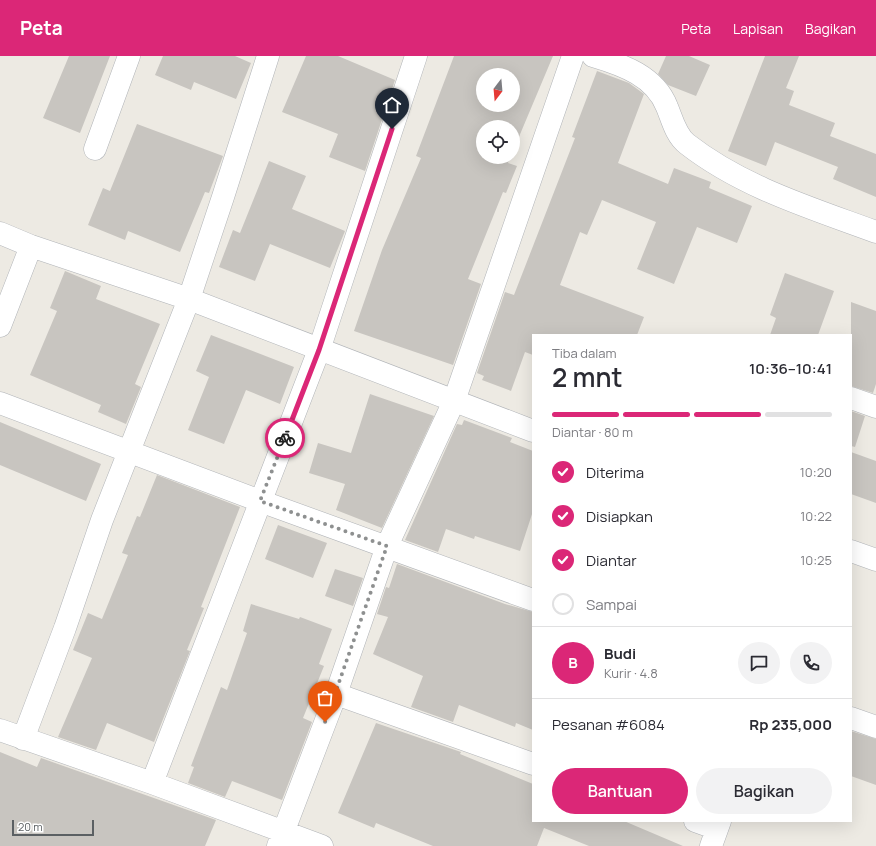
<!DOCTYPE html>
<html lang="id">
<meta charset="utf-8">
<style>
:root{--surface:#fff;--page:#f2f2f3;--text:#2b2b33;--muted:#7c7c81;--line:#e1e1e2;--accent:#db2777}
body{margin:0;font-family:Manrope,sans-serif;background:var(--page);color:var(--text);height:100vh;display:flex;flex-direction:column;font-size:15px;white-space:nowrap}
*{box-sizing:border-box;margin:0}
p{font-size:13px;color:var(--muted)}
.icon{flex:none;width:22px;height:22px;fill:none;stroke:currentColor;stroke-width:2;stroke-linecap:round;stroke-linejoin:round}
.map{position:relative;flex:1;overflow:hidden}
.details{position:absolute;left:532px;top:278px;width:320px;height:488px;display:flex;flex-direction:column;background:var(--surface);border-radius:0px;box-shadow:0 4px 16px #0002}
.details>*{flex:none}
.needle{width:26px;rotate:196deg}
.controls{position:absolute;left:476px;top:12px;display:grid;gap:8px}
.controls a{display:grid;place-items:center;width:44px;height:44px;border-radius:50%;background:var(--surface);box-shadow:0 4px 16px #0002;font-size:20px}
.scale{position:absolute;left:12px;bottom:10px;width:82px;box-sizing:border-box;padding-left:4px;border:2px solid #5b6063;border-top:0;font-size:11px;line-height:14px;white-space:nowrap;color:#5b6063;-webkit-text-stroke:3px #fff;paint-order:stroke}
.pin{position:absolute;display:grid;place-items:center;width:34px;height:34px;color:#fff;margin:-41px -17px;border-radius:50% 50% 50% 0;rotate:-45deg;box-shadow:0 0 4px #0007}
.pin .icon{rotate:45deg}
.courier{position:absolute;display:grid;place-items:center;width:40px;height:40px;margin:-20px;border:3px solid #db2777;border-radius:50%;background:#fff;color:#222;box-shadow:0 1px 5px #0007}
.overview em{font-style:normal;font-weight:600}
.overview div{display:flex;flex-direction:column-reverse}
.overview{display:flex;align-items:center;justify-content:space-between;height:68px;padding:0 20px}
h1{font-size:26px;font-weight:600;line-height:30px}
.bar{display:grid;grid-template-columns:repeat(4,1fr);gap:6px 4px;align-content:center;height:48px;padding:0 20px}
.bar i{height:5px;border-radius:3px;background:var(--line)}
.bar .current{background:var(--accent)}
.bar p{grid-column:span 4}
.line{display:flex;align-items:center;gap:10px;padding:0 20px;border-top:1px solid var(--line)}
.line div{flex:1}
.round{display:grid;place-items:center;flex:none;width:42px;height:42px;border-radius:21px;background:var(--page)}
ol{padding:0 20px;list-style:none}
li{display:flex;align-items:center;gap:12px;height:44px}
li p{margin-inline-start:auto}
li .icon{padding:4px;border-radius:50%;background:var(--accent);color:#fff;stroke-width:4}
li:last-child{color:var(--muted)}
li i{width:22px;height:22px;border:2px solid var(--line);border-radius:50%}
.primary-button{display:flex;gap:8px;margin-top:auto;padding:8px 20px}
.primary-button a{flex:1;height:46px;border-radius:24px;background:var(--accent);color:#fff;font-size:16px;font-weight:600;line-height:46px;text-align:center}
.primary-button a+a{background:var(--page);color:var(--text)}
header{display:flex;align-items:center;gap:24px;box-sizing:border-box;height:56px;padding:0 20px;background:var(--accent);color:#fff}
header strong{font-size:19px}
nav{display:flex;gap:22px;margin-inline-start:auto;font-size:14px}
.map>svg:first-child{display:block}
</style>
<header>
<strong>Peta</strong>
<nav><a>Peta</a><a>Lapisan</a><a>Bagikan</a></nav>
</header>
<div class="map">
<svg width="876" height="790" viewBox="0 0 876 790">
<rect width="100%" height="100%" fill="#edeae3"/>
<path fill="#c8c5c0" fill-rule="evenodd" d="M 69,0 L 110,0 L 80,77 L 43,62 Z
M 163,0 L 235,0 L 251,7 L 236,43 L 194,26 L 191,34 L 155,19 Z
M 306,0 L 338,0 L 395,24 L 365,115 L 329,101 L 338,78 L 282,56 Z
M 454,0 L 553,0 L 513,95 L 513,71 L 483,71 L 483,101 L 510,101 L 508,107 L 517,110 L 506,137 L 503,136 L 468,223 L 481,228 L 453,309 L 354,275 L 382,194 L 421,102 L 416,100 ZM 483,19 L 513,19 L 513,49 L 483,49 Z
M 666,0 L 689,0 L 710,9 L 696,40 L 668,29 L 658,18 Z
M 765,0 L 799,0 L 786,32 L 794,35 L 789,49 L 835,67 L 830,80 L 876,98 L 876,141 L 833,123 L 838,111 L 775,86 L 766,110 L 728,95 Z
M 597,15 L 629,27 L 644,38 L 618,107 L 668,128 L 674,112 L 711,126 L 709,132 L 752,150 L 737,187 L 697,171 L 674,228 L 637,213 L 656,166 L 602,144 L 587,179 L 580,176 L 560,229 L 644,261 L 637,279 L 533,279 L 533,299 L 525,296 L 511,335 L 482,324 L 484,320 L 477,317 L 505,236 L 514,239 L 575,82 L 572,81 Z
M 137,68 L 223,100 L 209,137 L 205,136 L 180,196 L 128,175 L 125,184 L 88,169 L 103,132 L 110,135 Z
M 269,105 L 306,120 L 292,153 L 345,175 L 330,212 L 270,188 L 255,225 L 219,211 L 233,174 L 240,177 Z
M 65,215 L 101,230 L 96,243 L 160,268 L 135,328 L 141,331 L 126,368 L 98,356 L 101,349 L 30,319 L 57,255 L 50,252 Z
M 785,217 L 834,235 L 818,279 L 770,279 L 776,262 L 770,259 Z
M 851,246 L 876,255 L 876,328 L 873,337 L 851,330 Z
M 211,279 L 294,311 L 280,348 L 246,334 L 224,388 L 188,374 L 209,321 L 196,315 Z
M 370,338 L 434,360 L 382,472 L 336,454 L 345,428 L 309,417 L 318,387 L 351,397 Z
M 851,355 L 865,360 L 855,391 L 851,390 Z
M 464,364 L 512,382 L 510,386 L 533,395 L 533,455 L 520,495 L 475,480 L 474,483 L 446,473 L 438,496 L 405,484 L 457,368 L 462,369 Z
M 0,366 L 101,408 L 86,445 L 0,409 Z
M 851,396 L 876,405 L 876,447 L 851,438 Z
M 157,419 L 240,451 L 201,551 L 204,552 L 187,594 L 190,595 L 154,686 L 107,667 L 96,694 L 58,681 L 92,602 L 73,594 L 88,557 L 102,563 L 128,499 L 122,497 L 137,460 L 140,461 Z
M 278,469 L 327,487 L 313,522 L 265,503 Z
M 397,508 L 505,548 L 533,556 L 533,674 L 516,667 L 515,671 L 459,649 L 453,666 L 411,651 L 423,620 L 373,598 L 388,561 L 377,558 L 386,531 L 389,532 Z
M 335,513 L 363,522 L 353,550 L 325,540 Z
M 251,548 L 299,563 L 300,561 L 332,573 L 319,608 L 324,610 L 303,662 L 312,666 L 282,744 L 232,725 L 225,741 L 188,727 L 194,711 L 191,710 L 221,631 L 227,634 L 247,577 L 243,575 Z
M 376,667 L 461,696 L 460,698 L 533,728 L 533,765 L 624,765 L 683,790 L 589,790 L 544,772 L 537,790 L 433,790 L 376,767 L 374,772 L 338,757 Z
M 851,675 L 876,683 L 876,729 L 851,720 Z
M 0,696 L 37,711 L 41,702 L 216,764 L 205,790 L 0,790 Z"/>
<g fill="none" stroke-linecap="round" stroke-linejoin="round">
<defs>
<path id="minor" d="M 593,0 C 623,9 655,20 667,51 C 672,63 676,80 687,88 C 742,131 811,152 876,176
M 95,93 L 129,0
M 0,177 L 31,190 L 0,270
M 31,190 L 189,243 L 533,375
M 851,342 L 876,351
M 0,347 L 260,445 L 533,544
M 851,495 L 876,504
M 336,638 L 533,708
M 851,662 L 876,671
M 0,674 L 152,727 L 322,790
M 23,683 L 65,572 L 102,464 L 189,243 L 223,141 L 268,0
M 152,727 L 319,294 L 416,0
M 695,765 L 717,773
M 278,790 L 336,638 L 387,490 L 454,345 L 573,0
M 711,790 L 720,765"/>
</defs>
<use href="#minor" stroke="#b1b4b8" stroke-width="23"/>
<use href="#minor" stroke="#fff" stroke-width="22"/>
</g>
<g fill="none" stroke-linecap="round" stroke-linejoin="round">
<path stroke="#8e9090" stroke-width="4" stroke-dasharray="0 7.2" d="M 285,382 L 260,445 L 387,490 L 325,666"/>
<path stroke="#db2777" stroke-width="5" d="M 285,382 L 319,294 L 392,73"/>
</g>
</svg>
<div class="controls">
<a><svg class="needle" viewBox="-14 -14 28 28"><path d="M0-13l5 13h-10z" fill="#e53935"/><path d="M0 13l5-13h-10z" fill="#7c7c81"/></svg></a>
<a><svg class="icon" aria-label="locate" viewBox="0 0 24 24"><circle cx="12" cy="12" r="6"/><path d="M12 2v4M12 18v4M2 12h4M18 12h4"/></svg></a>
</div>
<div class="scale">20 m</div>
<div class="pin" style="left:325px;top:666px;background:#ea580c"><svg class="icon" aria-label="bag" viewBox="0 0 24 24"><path d="M5 8h14l-1 12H6zM9 8a3 3 0 0 1 6 0"/></svg></div>
<div class="pin" style="left:392px;top:73px;background:#1f2937"><svg class="icon" aria-label="home" viewBox="0 0 24 24"><path d="M3 11l9-7 9 7M6 9v11h12V9"/></svg></div>
<div class="courier" style="left:285px;top:382px"><svg class="icon" aria-label="bike" viewBox="0 0 24 24"><circle cx="6" cy="16" r="4"/><circle cx="18" cy="16" r="4"/><path d="M6 16l4-8h5l3 8M10 8l3 8H6M13 5h3"/></svg></div>
<section class="details">
<div class="overview"><div><h1>2 mnt</h1><p>Tiba dalam</p></div><em>10:36–10:41</em></div>
<div class="bar"><i class="current"></i><i class="current"></i><i class="current"></i><i></i><p>Diantar · 80 m</p></div>
<ol>
<li><svg class="icon" aria-label="check" viewBox="0 0 24 24"><path d="M5 12l5 5 9-10"/></svg>Diterima<p>10:20</p></li>
<li><svg class="icon" aria-label="check" viewBox="0 0 24 24"><path d="M5 12l5 5 9-10"/></svg>Disiapkan<p>10:22</p></li>
<li><svg class="icon" aria-label="check" viewBox="0 0 24 24"><path d="M5 12l5 5 9-10"/></svg>Diantar<p>10:25</p></li>
<li><i></i>Sampai</li>
</ol>
<div class="line" style="height:72px"><b class="round" style="background:var(--accent);color:#fff">B</b><div><b>Budi</b><p>Kurir · 4.8</p></div><a class="round"><svg class="icon" aria-label="chat" viewBox="0 0 24 24"><path d="M4 5h16v11H9l-5 4z"/></svg></a><a class="round"><svg class="icon" aria-label="phone" viewBox="0 0 24 24"><path d="M5 4h4l2 5-3 2q2 4 5 5l2-3 5 2v4C11 20 4 13 5 4z"/></svg></a></div>
<div class="line" style="height:52px"><div>Pesanan #6084</div><b>Rp 235,000</b></div>
<div class="primary-button"><a>Bantuan</a><a>Bagikan</a></div>
</section>
</div>
